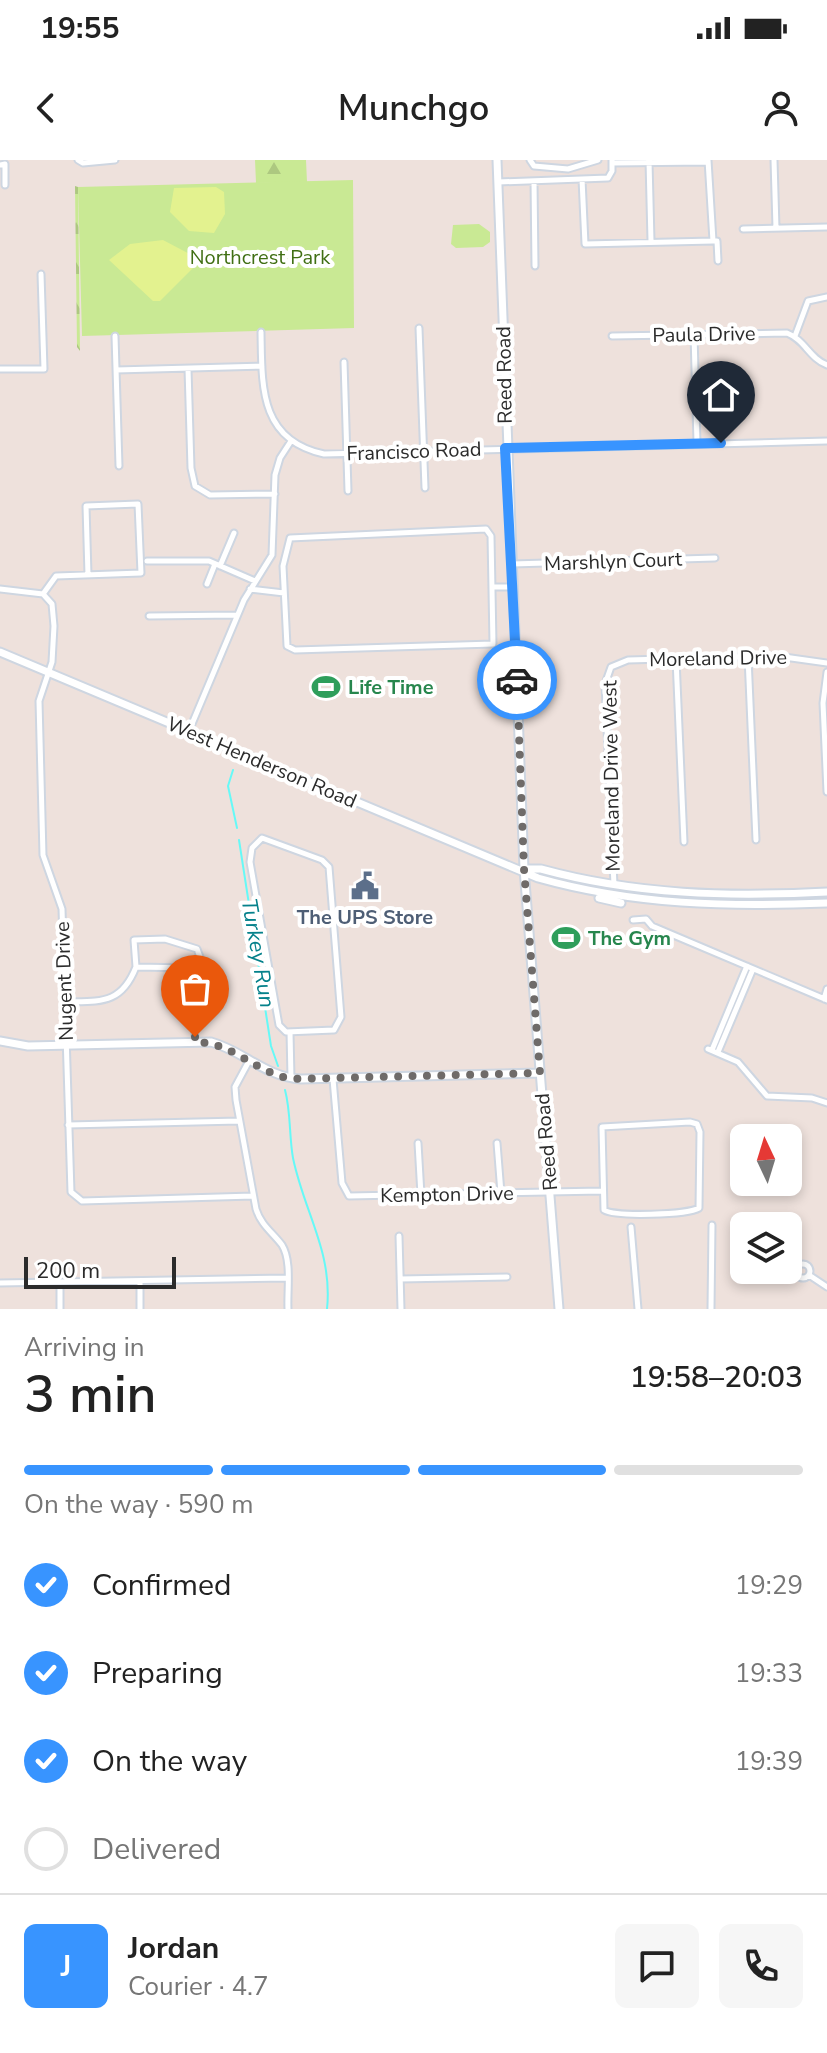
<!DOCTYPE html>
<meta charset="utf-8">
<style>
:root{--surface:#fff;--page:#f6f6f6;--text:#222;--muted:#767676;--line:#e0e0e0;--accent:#3894ff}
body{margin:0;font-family:"Nunito Sans",sans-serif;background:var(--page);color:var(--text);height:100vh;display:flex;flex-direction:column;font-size:30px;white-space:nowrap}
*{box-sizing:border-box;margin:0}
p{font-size:26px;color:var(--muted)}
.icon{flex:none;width:44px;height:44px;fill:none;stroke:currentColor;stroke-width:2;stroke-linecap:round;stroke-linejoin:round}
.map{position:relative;height:1149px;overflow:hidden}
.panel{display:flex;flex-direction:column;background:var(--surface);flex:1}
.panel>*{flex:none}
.needle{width:52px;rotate:356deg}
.fabs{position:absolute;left:730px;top:964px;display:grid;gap:16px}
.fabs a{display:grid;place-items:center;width:72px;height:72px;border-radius:12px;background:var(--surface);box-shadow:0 4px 12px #0003;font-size:40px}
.scale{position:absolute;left:24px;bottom:20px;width:152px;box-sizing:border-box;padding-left:8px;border:4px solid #2b2b2b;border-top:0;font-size:22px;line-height:28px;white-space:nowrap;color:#2b2b2b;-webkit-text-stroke:6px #fff;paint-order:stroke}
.pin{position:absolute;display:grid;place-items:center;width:68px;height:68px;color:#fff;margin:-82px -34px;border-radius:50% 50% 50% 0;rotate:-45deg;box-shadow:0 0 8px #0007}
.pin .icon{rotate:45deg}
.courier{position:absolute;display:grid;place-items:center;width:80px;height:80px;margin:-40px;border:6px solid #3894ff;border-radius:50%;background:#fff;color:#222;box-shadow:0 2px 10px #0007}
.headline em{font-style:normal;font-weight:600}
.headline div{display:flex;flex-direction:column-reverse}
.headline{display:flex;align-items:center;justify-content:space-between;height:136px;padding:0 24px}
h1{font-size:52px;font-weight:600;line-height:60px}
.bar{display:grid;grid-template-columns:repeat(4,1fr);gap:12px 8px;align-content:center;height:96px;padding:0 24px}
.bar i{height:10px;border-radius:6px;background:var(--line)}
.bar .active{background:var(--accent)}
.bar p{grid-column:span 4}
.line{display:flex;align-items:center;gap:20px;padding:0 24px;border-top:2px solid var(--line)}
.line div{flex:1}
.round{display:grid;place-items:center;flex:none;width:84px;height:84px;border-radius:12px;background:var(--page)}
ol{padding:0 24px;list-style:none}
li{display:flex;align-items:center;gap:24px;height:88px}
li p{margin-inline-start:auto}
li .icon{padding:8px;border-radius:50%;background:var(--accent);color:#fff;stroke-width:4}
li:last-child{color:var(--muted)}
li i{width:44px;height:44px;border:4px solid var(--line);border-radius:50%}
.status{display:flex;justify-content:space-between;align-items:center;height:56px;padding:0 40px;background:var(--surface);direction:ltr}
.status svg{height:22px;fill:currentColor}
header{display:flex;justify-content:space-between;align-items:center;height:104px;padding:0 24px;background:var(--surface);font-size:36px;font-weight:600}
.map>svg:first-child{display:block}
</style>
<div class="status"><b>19:55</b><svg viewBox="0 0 49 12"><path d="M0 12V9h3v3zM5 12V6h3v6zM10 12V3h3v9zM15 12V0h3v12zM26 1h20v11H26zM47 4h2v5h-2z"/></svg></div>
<header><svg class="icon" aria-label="back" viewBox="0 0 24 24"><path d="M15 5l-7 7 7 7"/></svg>Munchgo<svg class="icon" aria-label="person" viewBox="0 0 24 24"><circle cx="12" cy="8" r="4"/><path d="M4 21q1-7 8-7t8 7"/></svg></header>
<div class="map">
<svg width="827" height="1149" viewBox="0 0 827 1149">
<defs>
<pattern id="forest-firs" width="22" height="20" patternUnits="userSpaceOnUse" patternTransform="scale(2)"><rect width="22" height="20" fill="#c9e994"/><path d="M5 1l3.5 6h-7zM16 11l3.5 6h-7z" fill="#adc880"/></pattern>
</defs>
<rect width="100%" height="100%" fill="#eee1dc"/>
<path fill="url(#forest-firs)" d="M 255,0 L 306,0 L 307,22 L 256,23 Z
M 75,26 L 78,27 L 80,191 L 77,187 Z"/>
<path fill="#c9e994" d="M 353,20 L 354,168 L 82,176 L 78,27 Z
M 479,64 L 490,72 L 490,82 L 483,87 L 456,88 L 451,84 L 453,65 Z"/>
<path fill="#e3f28f" d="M 216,27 L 224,32 L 225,54 L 214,73 L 189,71 L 170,52 L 174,28 Z
M 163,80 L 201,100 L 160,141 L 153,141 L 109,100 L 130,84 Z"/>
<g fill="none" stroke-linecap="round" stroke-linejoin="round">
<path stroke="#66f9f7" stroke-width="2" d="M 233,610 L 228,626 L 237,668
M 239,680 L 271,886 L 278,906
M 285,930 C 291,952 289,976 293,998 C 304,1052 333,1092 327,1149"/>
<defs>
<path id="street" d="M 78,0 L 83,3 L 115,0
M 530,0 L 534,6 L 568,9 L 598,0
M 708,0 L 713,81 L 717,81 L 718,101
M 774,0 L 776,68
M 649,1 L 651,81
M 612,3 L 708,2
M 0,5 L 5,4 L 5,25
M 582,19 L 585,84 L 713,81
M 534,21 L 535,106
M 498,22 L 608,18 L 612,11 L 612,0
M 743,69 L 827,67
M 419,168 L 425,328
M 261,172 C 262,226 259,280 324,294 L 827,281
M 694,174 L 697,283
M 115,176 L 119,306
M 612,176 L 787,173 C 805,180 809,198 827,205
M 795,176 L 808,141 L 827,137
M 344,202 L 348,331
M 0,209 L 44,209 L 41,114
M 188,209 L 191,308 L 195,326 L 210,335 L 275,334
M 116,210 L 262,206
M 486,369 L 491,376 L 493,484 L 295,490 L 287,486 L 283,406 L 290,378 Z
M 147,401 L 209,401 L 255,421
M 512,404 L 715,398
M 220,406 L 234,373
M 207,424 L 215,404
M 492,427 L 512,427
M 0,429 L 43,434 L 52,444 L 54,466 L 52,502 L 39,541 L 43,695 L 62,749 L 71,1032 L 82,1041 L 253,1036
M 250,429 L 284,433
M 43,434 L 56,416 L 141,413 L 138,344 L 86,346 L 88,415
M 149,456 L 237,455
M 748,497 L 756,680
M 676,499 L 684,682
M 827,512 L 823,543 L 827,632
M 189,571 L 244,440 L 272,395 L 275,315 L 280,298 L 291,281
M 262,678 L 322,700 L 329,707 L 341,857 L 334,870 L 286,872 L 279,865 L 250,702 L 252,688 Z
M 614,725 L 605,524 L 611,507 L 628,500 L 777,496 L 827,503
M 633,760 L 646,759 L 652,766 L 827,840
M 136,807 L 134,780 L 165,779 L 197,789 L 200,797 L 193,808
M 824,839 L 827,829
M 65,842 C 100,841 121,845 136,807 L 193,808 L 195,882
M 290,872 L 291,918
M 708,889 L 738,902 L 767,936 L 812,938 L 827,943
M 712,890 L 747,806
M 718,892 L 753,809
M 249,901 L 235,927 L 236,940 L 256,1049 C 261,1065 272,1072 282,1085 C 292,1101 287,1130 288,1149
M 333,919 L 342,1023 L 349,1036 L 602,1031
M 690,962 L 697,964 L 700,972 L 699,1048 C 687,1055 615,1057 604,1050 L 602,967 Z
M 68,965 L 239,961
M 418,983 L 421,1035
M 497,983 L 501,1033
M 631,1067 L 638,1149
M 399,1076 L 401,1149
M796 1111a7 7 0 1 1 14 0a7 7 0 1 1-14 0Z
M 809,1115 L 827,1127
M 400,1119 L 507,1117
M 140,1121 L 140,1149
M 0,1123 L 287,1118
M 60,1123 L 60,1149
M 711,1149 L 712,1065"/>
<path id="secondary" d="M 497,0 L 524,709 L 559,1149
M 0,492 L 538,718 C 634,745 728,747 827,743
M 524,709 L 541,709 C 636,735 729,737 827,732
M 599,738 L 621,743
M 0,881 L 28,886 L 211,882 C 244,891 265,917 301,919 L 540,913"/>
</defs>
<use href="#street" stroke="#ced6e1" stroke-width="9"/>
<use href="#secondary" stroke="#ced6e1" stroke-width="11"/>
<use href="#street" stroke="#fff" stroke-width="5"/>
<use href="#secondary" stroke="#fff" stroke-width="7"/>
</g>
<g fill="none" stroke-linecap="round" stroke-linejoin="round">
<path stroke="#6f6b69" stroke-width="8" stroke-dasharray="0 14.4" d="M 195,877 L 195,882 C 232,882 255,912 291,919 L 540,913 L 524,709 L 517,520"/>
<path stroke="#3894ff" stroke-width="10" d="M 517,520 L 505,288 L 721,283"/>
</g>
<defs>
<symbol id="stadium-bare" viewBox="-9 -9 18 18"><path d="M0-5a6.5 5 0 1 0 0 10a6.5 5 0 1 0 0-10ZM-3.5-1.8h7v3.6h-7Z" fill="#2e9e5b" stroke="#fff" stroke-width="2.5" paint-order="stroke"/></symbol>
<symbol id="civic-bare" viewBox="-9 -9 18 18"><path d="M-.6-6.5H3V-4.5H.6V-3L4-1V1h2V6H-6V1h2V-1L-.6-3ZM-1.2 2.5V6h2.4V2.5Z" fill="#5c6f8a" stroke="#fff" stroke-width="2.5" paint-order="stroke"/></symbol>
</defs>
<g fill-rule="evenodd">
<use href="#stadium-bare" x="306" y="507" width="40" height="40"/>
<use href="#civic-bare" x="345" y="706" width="40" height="40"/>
<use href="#stadium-bare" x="546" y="758" width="40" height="40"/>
</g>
<g text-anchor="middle" stroke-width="8" stroke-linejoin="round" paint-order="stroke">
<g font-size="20" fill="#406f14" stroke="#fff">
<text x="260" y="104">Northcrest Park</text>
</g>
<g font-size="20" fill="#2b2b2b" stroke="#fff">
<text transform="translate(704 174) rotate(-1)" y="7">Paula Drive</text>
<text transform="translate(504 215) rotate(-91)" y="7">Reed Road</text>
<text transform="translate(414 291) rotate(-2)" y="7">Francisco Road</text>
<text transform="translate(613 401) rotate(-2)" y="7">Marshlyn Court</text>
<text transform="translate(718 498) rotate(-1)" y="7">Moreland Drive</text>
<text transform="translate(262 602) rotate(23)" y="7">West Henderson Road</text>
<text transform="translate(611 616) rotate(-91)" y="7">Moreland Drive West</text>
<text transform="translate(64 821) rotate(-92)" y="7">Nugent Drive</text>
<text transform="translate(546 982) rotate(-95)" y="7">Reed Road</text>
<text transform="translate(447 1034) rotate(-1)" y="7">Kempton Drive</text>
</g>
<g font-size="20" font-weight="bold" fill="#27864d" stroke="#fff" text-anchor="start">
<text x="348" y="534">Life Time</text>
<text x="588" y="785">The Gym</text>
</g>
<g font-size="20" font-weight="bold" fill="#4e5e75" stroke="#fff">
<text x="365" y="764">The UPS Store</text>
</g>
<g font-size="22" font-style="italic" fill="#05818b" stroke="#fff">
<text transform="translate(259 793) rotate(80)" y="8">Turkey Run</text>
</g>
</g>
</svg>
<div class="fabs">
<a><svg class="needle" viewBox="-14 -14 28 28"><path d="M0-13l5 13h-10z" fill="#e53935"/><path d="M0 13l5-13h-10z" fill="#767676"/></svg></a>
<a><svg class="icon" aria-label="layers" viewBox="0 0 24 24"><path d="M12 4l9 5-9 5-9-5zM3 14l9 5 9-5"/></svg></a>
</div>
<div class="scale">200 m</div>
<div class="pin" style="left:195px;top:877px;background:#ea580c"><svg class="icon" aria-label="bag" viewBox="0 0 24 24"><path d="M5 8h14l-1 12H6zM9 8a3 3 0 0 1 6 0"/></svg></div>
<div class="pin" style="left:721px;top:283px;background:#1f2937"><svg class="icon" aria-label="home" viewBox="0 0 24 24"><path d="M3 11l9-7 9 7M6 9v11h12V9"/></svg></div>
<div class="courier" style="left:517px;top:520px"><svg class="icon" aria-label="car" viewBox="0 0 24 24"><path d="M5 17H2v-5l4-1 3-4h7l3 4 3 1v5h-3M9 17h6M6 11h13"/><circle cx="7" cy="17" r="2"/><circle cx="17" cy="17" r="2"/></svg></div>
</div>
<section class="panel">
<div class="headline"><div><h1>3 min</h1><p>Arriving in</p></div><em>19:58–20:03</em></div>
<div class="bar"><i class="active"></i><i class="active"></i><i class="active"></i><i></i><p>On the way · 590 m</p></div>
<ol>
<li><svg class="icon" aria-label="check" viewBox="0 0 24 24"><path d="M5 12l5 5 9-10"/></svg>Confirmed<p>19:29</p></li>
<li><svg class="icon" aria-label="check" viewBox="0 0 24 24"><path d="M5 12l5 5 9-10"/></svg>Preparing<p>19:33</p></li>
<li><svg class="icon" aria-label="check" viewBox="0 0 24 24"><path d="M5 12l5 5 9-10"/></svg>On the way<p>19:39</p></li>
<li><i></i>Delivered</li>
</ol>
<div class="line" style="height:144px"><b class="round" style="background:var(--accent);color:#fff">J</b><div><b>Jordan</b><p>Courier · 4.7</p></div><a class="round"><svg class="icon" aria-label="chat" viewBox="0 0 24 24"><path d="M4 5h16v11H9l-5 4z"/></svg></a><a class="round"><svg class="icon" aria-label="phone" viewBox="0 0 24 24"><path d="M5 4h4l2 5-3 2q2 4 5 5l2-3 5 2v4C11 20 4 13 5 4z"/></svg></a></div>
</section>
